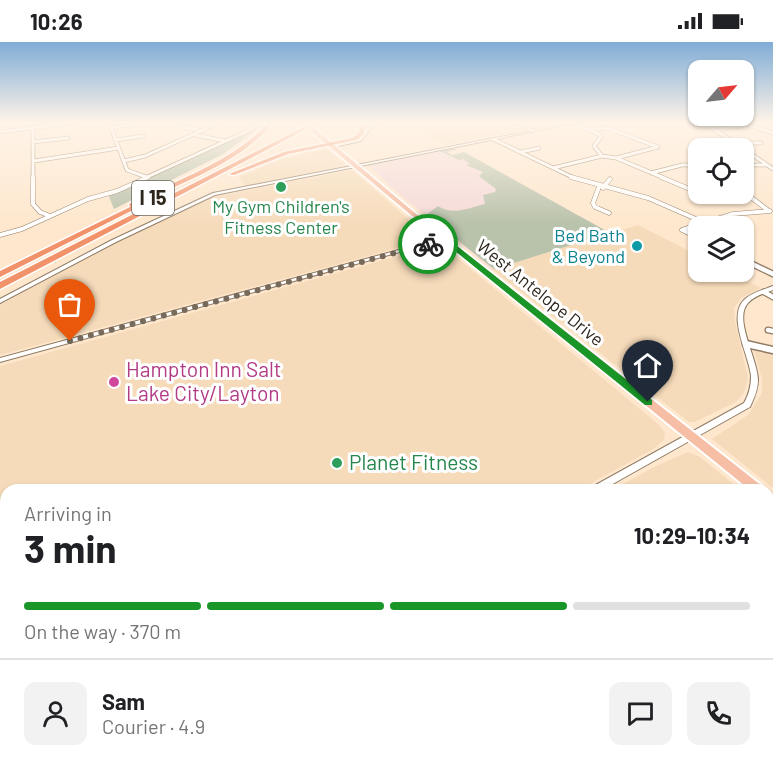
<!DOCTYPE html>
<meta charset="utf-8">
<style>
:root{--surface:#fff;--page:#f2f2f2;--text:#202124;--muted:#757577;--line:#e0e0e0;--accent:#199627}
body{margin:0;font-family:Barlow,sans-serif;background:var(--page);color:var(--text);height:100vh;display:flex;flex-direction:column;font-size:22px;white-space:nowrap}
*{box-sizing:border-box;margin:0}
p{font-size:20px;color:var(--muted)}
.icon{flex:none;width:33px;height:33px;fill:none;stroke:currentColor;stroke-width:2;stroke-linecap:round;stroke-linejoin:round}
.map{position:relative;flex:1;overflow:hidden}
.sheet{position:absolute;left:0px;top:442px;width:774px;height:296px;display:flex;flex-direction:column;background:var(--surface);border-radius:18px 18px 0 0;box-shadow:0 2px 4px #0004}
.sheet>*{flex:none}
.needle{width:39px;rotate:62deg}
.fabs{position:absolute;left:688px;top:18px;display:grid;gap:12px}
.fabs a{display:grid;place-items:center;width:66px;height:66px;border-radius:12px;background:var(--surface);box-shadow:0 2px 4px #0004;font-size:30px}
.pin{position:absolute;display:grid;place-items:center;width:51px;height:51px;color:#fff;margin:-62px -26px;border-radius:50% 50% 50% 0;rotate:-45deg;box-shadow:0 0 6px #0007}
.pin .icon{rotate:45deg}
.courier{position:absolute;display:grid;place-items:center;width:60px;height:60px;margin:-30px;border:4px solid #199627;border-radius:50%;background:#fff;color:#222;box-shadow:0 2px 8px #0007}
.summary em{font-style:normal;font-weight:700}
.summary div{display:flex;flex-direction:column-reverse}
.summary{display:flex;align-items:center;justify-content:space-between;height:102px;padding:0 24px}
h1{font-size:39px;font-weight:700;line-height:45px}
.bar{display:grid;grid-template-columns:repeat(4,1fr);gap:9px 6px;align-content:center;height:72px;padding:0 24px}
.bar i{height:8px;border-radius:4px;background:var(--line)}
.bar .selected{background:var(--accent)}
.bar p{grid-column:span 4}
.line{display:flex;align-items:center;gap:15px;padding:0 24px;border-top:2px solid var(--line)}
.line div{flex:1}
.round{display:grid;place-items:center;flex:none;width:63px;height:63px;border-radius:12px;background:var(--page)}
.status{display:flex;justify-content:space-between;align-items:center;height:42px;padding:0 30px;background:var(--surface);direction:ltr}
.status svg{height:16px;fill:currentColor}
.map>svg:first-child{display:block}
</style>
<div class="status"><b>10:26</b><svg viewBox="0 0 49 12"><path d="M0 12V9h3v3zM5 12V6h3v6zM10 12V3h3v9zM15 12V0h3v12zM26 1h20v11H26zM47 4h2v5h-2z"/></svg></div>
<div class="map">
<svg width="773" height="737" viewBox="0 0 773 737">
<rect width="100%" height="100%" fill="#fee7cd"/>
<path fill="#f6dbba" d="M 405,80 L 505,80 L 523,88 L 445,103 Z
M 326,107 L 344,121 L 343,124 L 245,144 L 239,135 L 281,117 Z
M 352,128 L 431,197 L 0,313 L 0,263 L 115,201 L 213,155 Z
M 638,183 L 699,214 L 699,230 L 729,230 L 761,246 L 741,256 L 734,266 L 735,279 L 748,336 L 744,351 L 736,360 L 695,380 L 689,380 L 492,227 Z
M 438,203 L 444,205 L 658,382 L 665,391 L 664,398 L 655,406 L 579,448 L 6,448 L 6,732 L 71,732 L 65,737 L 0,737 L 0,324 Z
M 752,301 L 773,305 L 773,446 L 712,397 L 748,373 L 762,351 L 762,337 Z
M 688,410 L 700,415 L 741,448 L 612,448 L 654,425 Z
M 110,732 L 508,732 L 501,737 L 102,737 Z"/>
<path fill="#f5dad9" d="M 441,109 L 453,116 L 469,113 L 610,191 L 492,227 L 398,151 L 369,124 Z
M 773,537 L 773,737 L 691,737 L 687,732 L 768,732 L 768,541 Z"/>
<path fill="#b9c2ab" d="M 263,83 L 223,112 L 114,167 L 108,152 L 139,141 Z
M 453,106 L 457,108 L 447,110 L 452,113 L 464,110 L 610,191 L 494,227 L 426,173 L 438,164 C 453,174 468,166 485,162 L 483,153 L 495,150 L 496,147 L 479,134 L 483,130 L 466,123 L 470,122 L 463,117 L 459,118 L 439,109 Z"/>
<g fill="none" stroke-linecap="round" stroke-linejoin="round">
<defs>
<path id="minor-far3" d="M 109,80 L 127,128 L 146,135
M 180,80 L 183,85 L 203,89
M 702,80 L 743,106
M 738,80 L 773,91
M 572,81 L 600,93 L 601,95 L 594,104 L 602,114
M 33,86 L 33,136
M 112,86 L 137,82
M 589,88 L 607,86 L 658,105
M 716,88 L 764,80
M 0,90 L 77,80
M 195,93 L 225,99
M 493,97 L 574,136
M 116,98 L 143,94
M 33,100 L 68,96
M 735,101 L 761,101
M 744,107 L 773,127
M 521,110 L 539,106
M 693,113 L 699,116
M 616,116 L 658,105
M 34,119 L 119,106
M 124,119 L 145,114 L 221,80
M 744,123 L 767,123
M 553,126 L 602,114 L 616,116 L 664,136
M 651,131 L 682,123 L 699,123
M 145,136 L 250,88 L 260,80"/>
<path id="minor-far2" d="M 33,135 L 33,162 L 40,170 L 50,174
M 571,135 L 648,156 L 703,180
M 661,135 L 699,151
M 599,145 L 593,161 L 595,165 L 609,171
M 603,146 L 610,137
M 744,150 L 769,169
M 682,188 L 733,172 L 770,169
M 682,188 L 699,196
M 0,193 L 22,187 L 88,157 L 117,149 L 148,135"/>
<path id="minor-far1" d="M 744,218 L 773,232
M 764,250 L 773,255
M 768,288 L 773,289"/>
<path id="minor" d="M 746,302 L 773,308"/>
<path id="tertiary" d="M 376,80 L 380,80 L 371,86 L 361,99 L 334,105 L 332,104 L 359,97 L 369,84 Z
M 510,80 L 513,80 L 534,88 L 576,80 L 581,80 L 215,153 L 116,200 L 0,261 L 0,257 L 112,198 L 213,151 L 531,89 Z
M 443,196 L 447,197 L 0,320 L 0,316 Z
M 773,244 L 773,248 C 765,251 754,254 748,261 C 733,277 758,317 758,338 C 758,348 754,356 750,365 L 602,448 L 591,448 L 592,445 L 744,361 C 749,352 751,344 751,334 C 749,313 727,275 744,258 C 751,251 763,248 773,244 Z
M 76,732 L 93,732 L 91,737 L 73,737 Z"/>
<path id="primary" d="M 312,88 L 316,88 L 415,171 L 762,444 L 764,448 L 750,448 L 411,173 L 312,90 Z
M 768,452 L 773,454 L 773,467 L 768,464 Z"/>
<path id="motorway" d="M 269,80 L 274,80 C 241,120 187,138 142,160 L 145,162 L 143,163 L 0,235 L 0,229 L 130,165 L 129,162 C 176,138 233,120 269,80 Z
M 314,80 L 320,80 L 0,247 L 0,240 Z
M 362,80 L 367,80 L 363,93 L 356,98 L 288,112 L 234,133 L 229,132 L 284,110 L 352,96 L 358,92 Z"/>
</defs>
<use href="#minor-far3" stroke="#8f7b63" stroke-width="4.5"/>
<use href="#minor-far2" stroke="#8f7b63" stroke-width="5"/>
<use href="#minor-far1" stroke="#8f7b63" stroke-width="7"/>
<use href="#minor" stroke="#8f7b63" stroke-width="9"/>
<use href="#tertiary" stroke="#8f7b63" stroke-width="2"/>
<use href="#primary" stroke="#fff" stroke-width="4"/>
<use href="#motorway" stroke="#fff" stroke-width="3"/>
<use href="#minor-far3" stroke="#fff" stroke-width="3"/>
<use href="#minor-far2" stroke="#fff" stroke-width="4"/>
<use href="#minor-far1" stroke="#fff" stroke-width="4.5"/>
<use href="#minor" stroke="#fff" stroke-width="6"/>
<use href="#tertiary" fill="#fff" fill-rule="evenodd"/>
<use href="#primary" fill="#f7bea6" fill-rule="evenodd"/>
<use href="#motorway" fill="#f2926a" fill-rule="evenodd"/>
<defs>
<path id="primary-bridge" d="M 302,80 L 314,89"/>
</defs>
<use href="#primary-bridge" stroke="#fff" stroke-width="7" stroke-linecap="butt"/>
<use href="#primary-bridge" stroke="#f7bea6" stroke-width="5"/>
</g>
<linearGradient id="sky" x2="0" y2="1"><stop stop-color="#7facd6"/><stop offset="0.44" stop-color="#fff4e8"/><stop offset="1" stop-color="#fff4e8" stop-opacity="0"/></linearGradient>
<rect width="773" height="183" fill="url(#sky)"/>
<path fill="#199627" d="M 442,196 L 447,196 L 652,358 L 652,363 L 645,363 L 444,200 L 428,204 L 425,202 Z"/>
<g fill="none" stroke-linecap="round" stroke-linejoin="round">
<path stroke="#776a5a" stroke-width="6" stroke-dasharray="0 10.8" d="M 70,299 L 428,202"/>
</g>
<g fill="#2e9e5b" stroke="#fff" stroke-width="2">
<circle cx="281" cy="145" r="6"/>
<circle cx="337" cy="421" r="6"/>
</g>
<circle fill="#0f9aa8" stroke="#fff" stroke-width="2" cx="637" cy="204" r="6"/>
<circle fill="#d1479c" stroke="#fff" stroke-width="2" cx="114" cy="340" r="6"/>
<g text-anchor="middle" stroke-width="6" stroke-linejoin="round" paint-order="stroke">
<g font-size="18" fill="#27864d" stroke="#fff">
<text x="281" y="171">My Gym Children's<tspan x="281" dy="21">Fitness Center</tspan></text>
</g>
<g font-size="18" fill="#0d838f" stroke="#fff" text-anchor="end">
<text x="625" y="200">Bed Bath<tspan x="625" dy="21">&amp; Beyond</tspan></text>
</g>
<g font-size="18" fill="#2e261c" stroke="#fff">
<text transform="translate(540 251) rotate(39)" y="6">West Antelope Drive</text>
</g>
<rect fill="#fff" stroke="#6d6760" stroke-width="1.5" x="132" y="139" width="42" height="34" rx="4.5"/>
<g font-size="20" font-weight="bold" fill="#2e261c">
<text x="153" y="163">I 15</text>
</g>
<g font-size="21" fill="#b23c85" stroke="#fff" text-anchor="start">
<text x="126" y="335">Hampton Inn Salt<tspan x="126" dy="24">Lake City/Layton</tspan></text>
</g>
<g font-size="21" fill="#27864d" stroke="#fff" text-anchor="start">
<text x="349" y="428">Planet Fitness</text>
</g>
</g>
</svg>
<div class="fabs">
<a><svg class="needle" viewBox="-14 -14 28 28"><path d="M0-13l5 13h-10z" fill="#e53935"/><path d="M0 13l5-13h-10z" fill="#757577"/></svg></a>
<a><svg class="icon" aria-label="locate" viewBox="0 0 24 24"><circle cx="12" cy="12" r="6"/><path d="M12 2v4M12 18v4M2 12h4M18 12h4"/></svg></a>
<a><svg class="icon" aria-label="layers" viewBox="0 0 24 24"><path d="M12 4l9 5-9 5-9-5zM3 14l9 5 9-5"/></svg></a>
</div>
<div class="pin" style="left:70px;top:299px;background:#ea580c"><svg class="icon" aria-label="bag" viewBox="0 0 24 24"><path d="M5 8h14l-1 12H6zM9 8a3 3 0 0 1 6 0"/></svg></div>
<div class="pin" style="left:648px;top:360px;background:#1f2937"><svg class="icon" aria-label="home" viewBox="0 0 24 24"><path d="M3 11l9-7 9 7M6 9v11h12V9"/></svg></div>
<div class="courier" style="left:428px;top:202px"><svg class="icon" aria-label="bike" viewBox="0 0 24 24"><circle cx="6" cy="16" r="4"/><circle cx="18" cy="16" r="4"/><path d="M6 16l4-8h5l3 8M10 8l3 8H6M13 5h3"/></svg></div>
<section class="sheet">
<div class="summary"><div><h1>3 min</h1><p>Arriving in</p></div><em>10:29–10:34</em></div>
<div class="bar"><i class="selected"></i><i class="selected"></i><i class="selected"></i><i></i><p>On the way · 370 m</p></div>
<div class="line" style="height:108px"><a class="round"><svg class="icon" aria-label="person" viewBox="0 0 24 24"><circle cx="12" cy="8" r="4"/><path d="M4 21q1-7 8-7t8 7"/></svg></a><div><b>Sam</b><p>Courier · 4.9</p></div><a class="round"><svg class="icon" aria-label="chat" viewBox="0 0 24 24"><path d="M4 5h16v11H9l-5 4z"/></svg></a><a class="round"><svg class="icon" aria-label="phone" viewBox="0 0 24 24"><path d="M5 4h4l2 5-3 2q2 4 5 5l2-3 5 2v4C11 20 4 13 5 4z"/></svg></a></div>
</section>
</div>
